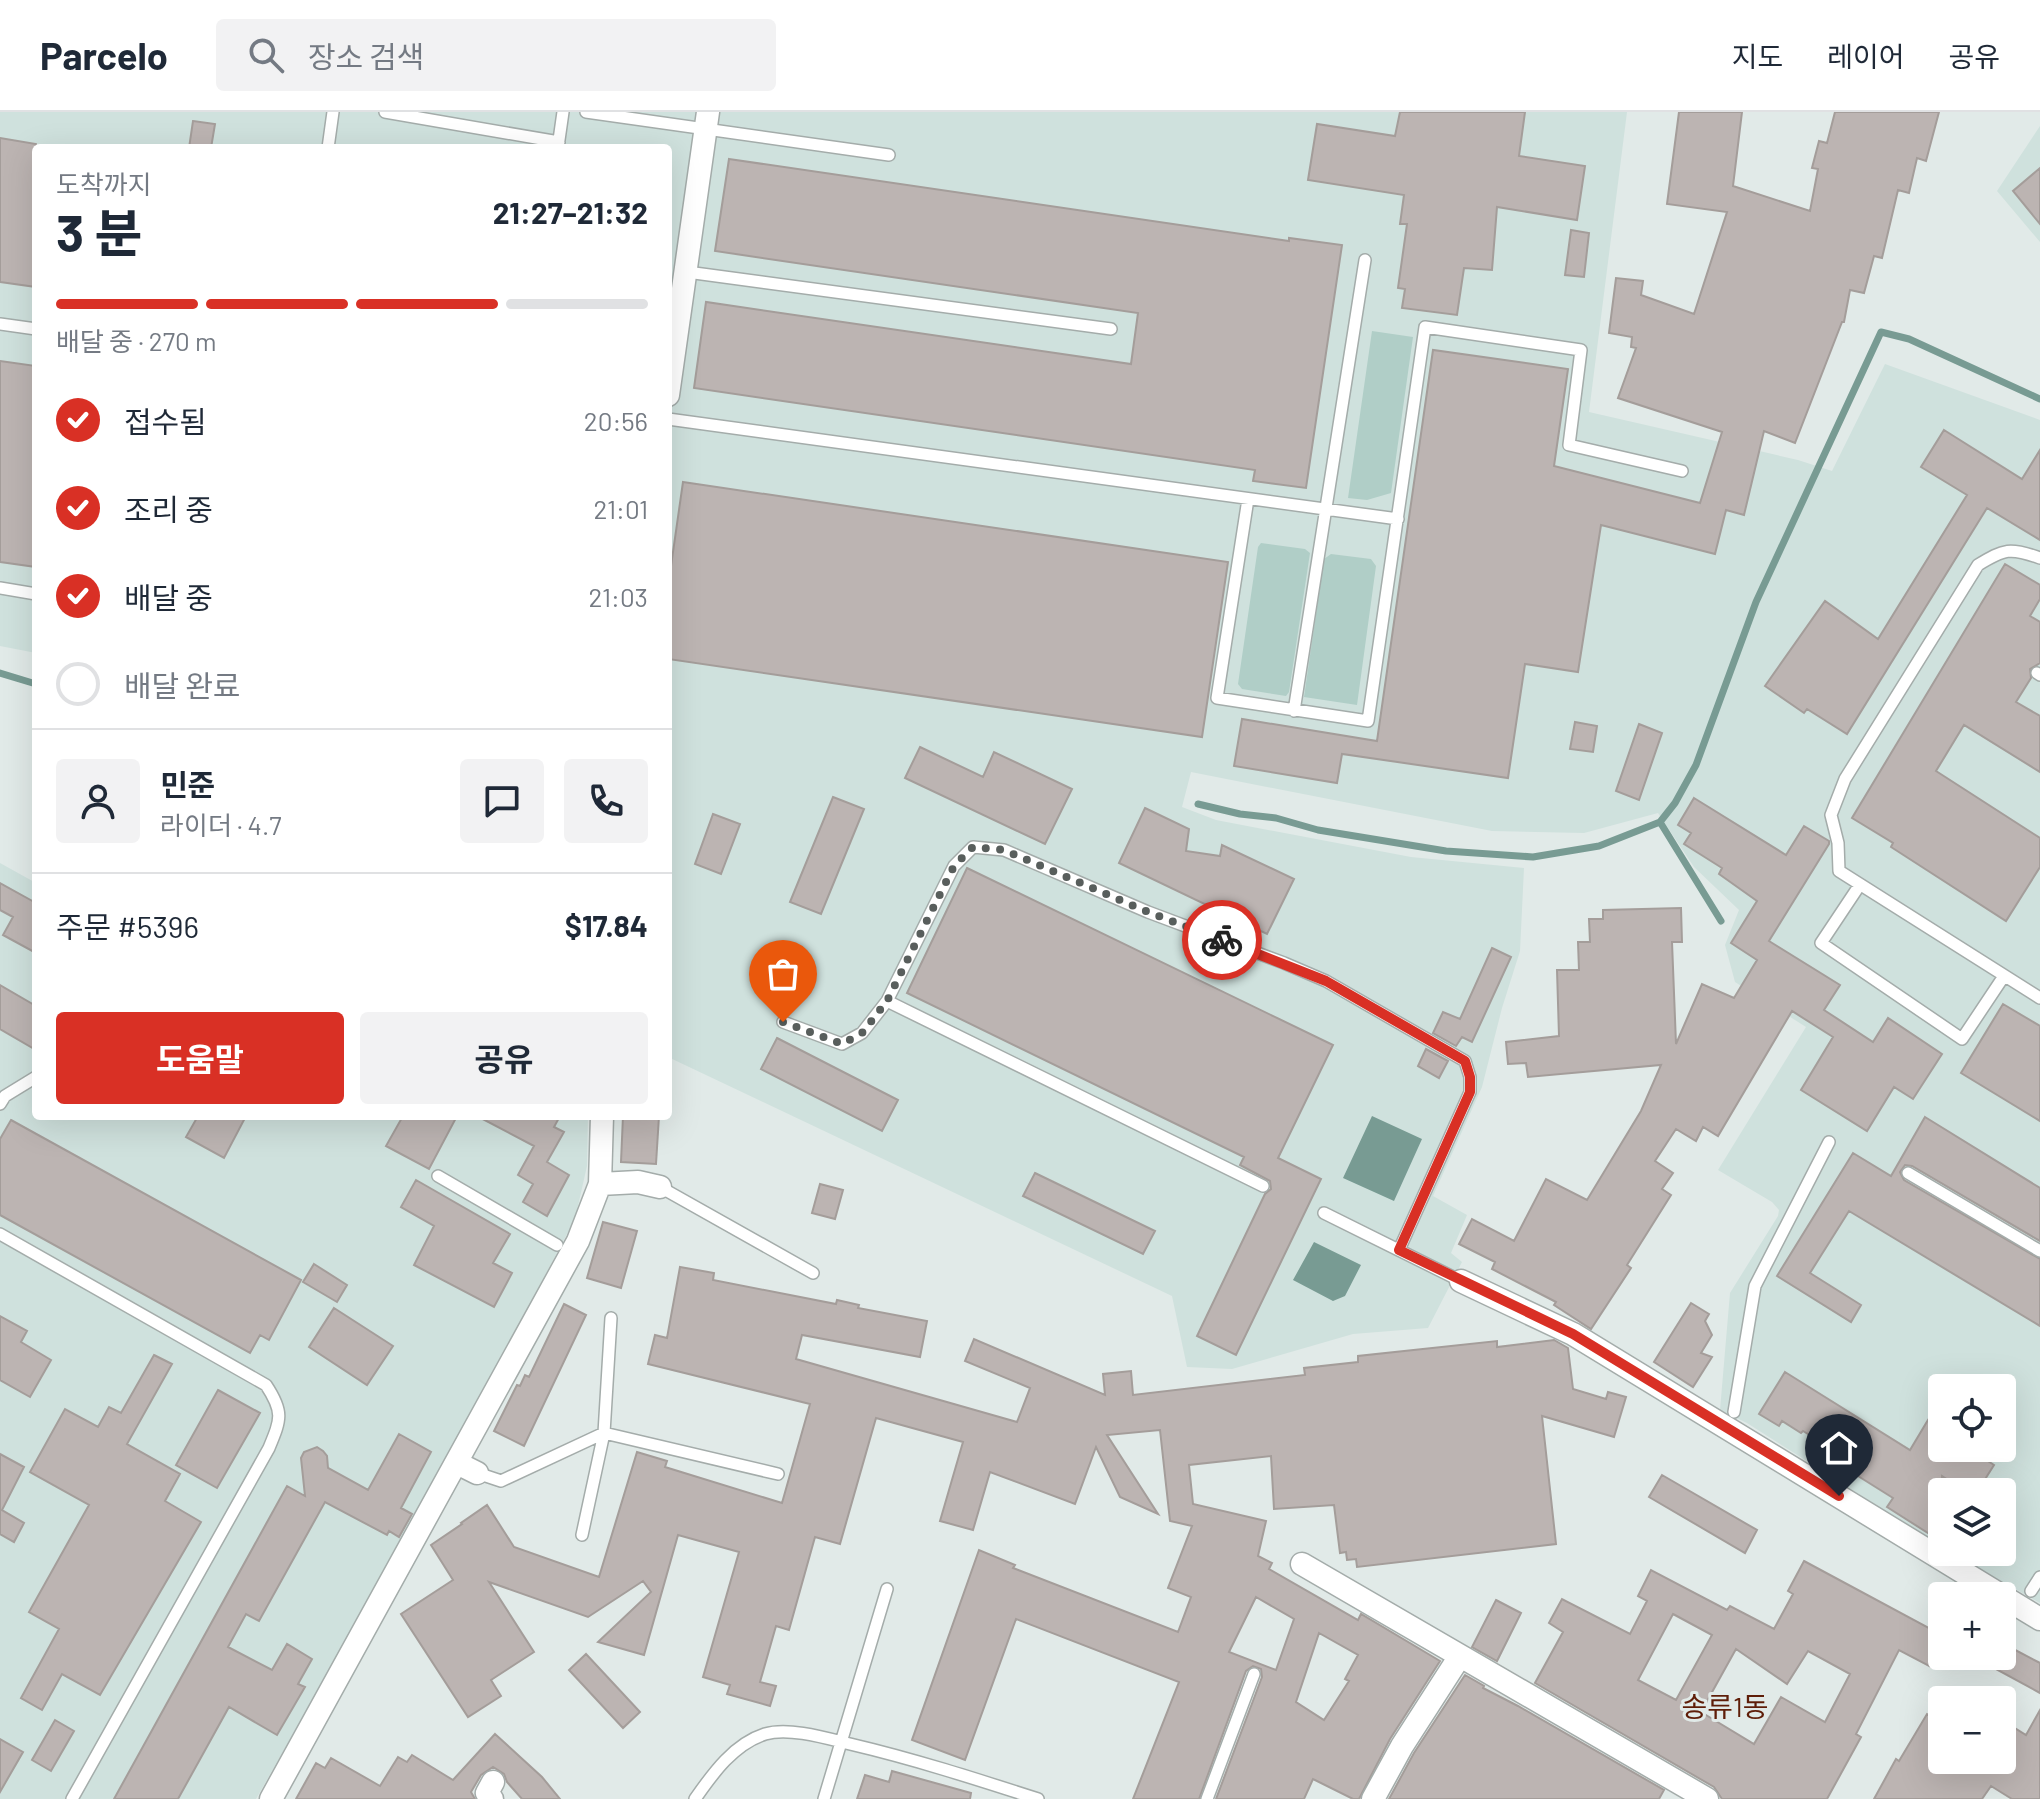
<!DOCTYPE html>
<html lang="ko">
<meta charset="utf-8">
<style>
:root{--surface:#fff;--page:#f2f2f3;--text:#1f2937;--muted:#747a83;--line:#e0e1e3;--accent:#d93025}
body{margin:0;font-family:Barlow,"Noto Sans KR",sans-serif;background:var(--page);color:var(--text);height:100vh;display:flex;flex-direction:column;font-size:30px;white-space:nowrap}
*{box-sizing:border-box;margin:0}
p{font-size:26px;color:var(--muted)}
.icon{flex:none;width:44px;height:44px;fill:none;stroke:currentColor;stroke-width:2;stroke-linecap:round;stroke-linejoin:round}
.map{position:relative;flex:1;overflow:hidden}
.drawer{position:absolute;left:32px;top:32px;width:640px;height:976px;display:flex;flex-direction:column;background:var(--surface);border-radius:8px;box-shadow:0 8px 32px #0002}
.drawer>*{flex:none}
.fabs{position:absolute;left:1928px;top:1262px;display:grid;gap:16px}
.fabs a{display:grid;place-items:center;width:88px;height:88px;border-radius:8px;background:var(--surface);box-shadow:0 8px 32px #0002;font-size:40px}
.pin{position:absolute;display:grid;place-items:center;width:68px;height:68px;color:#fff;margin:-82px -34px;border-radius:50% 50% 50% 0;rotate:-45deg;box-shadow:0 0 8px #0007}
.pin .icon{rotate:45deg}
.courier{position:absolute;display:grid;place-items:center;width:80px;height:80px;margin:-40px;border:6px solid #d93025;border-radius:50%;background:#fff;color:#222;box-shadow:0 2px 10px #0007}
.summary em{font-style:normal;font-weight:700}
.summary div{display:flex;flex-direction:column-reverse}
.summary{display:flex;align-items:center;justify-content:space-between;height:136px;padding:0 24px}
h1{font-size:52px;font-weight:700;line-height:60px}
.bar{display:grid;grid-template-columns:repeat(4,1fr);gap:12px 8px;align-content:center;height:96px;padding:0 24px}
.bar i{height:10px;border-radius:6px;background:var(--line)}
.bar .active{background:var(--accent)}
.bar p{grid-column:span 4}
.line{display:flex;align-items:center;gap:20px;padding:0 24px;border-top:2px solid var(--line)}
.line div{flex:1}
.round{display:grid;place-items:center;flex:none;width:84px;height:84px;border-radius:8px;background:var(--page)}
ol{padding:0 24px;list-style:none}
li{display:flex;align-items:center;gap:24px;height:88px}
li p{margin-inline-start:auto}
li .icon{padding:8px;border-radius:50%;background:var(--accent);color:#fff;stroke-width:4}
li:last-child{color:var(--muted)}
li i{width:44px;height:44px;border:4px solid var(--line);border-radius:50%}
.action{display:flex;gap:16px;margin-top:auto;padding:16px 24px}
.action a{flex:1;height:92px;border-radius:8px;background:var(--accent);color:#fff;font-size:32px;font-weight:700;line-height:92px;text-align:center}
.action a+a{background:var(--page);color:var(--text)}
header{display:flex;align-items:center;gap:48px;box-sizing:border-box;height:112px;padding:0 40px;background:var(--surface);border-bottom:2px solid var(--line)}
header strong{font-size:38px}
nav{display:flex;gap:44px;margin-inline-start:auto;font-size:28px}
.search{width:560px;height:72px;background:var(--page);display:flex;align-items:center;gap:20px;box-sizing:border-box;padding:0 28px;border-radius:8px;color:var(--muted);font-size:30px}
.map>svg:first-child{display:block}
</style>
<header>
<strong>Parcelo</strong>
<div class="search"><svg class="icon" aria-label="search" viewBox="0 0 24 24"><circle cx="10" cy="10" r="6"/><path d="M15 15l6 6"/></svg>장소 검색</div>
<nav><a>지도</a><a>레이어</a><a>공유</a></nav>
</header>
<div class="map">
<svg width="2040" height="1687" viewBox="0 0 2040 1687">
<rect width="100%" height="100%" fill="#e1eae8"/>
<path fill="#cfe1dd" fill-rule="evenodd" d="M 0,0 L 1627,0 L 1589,300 L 1798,348 L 1832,359 L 1885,252 L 2040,308 L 2040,1491 L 1950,1440 L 2002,1440 L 2002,1380 L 1942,1380 L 1942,1435 L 1747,1311 L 1720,1298 L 1730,1181 L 1778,1104 L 1779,1098 L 1772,1090 L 1718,1058 L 1806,915 L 1735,870 L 1725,833 L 1739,798 L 1694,755 L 1658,701 L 1584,721 L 1492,719 L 1191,660 L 1182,695 L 1216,708 L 1411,745 L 1524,756 L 1520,839 L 1502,896 L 1482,975 L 1433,1084 L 1467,1103 L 1451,1141 L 1462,1150 L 1428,1216 L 1353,1222 L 1232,1257 L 1187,1255 L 1172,1184 L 668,945 L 668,36 L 36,36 L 36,541 L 0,534 ZM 1942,1276 L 2002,1276 L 2002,1336 L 1942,1336 Z
M 2040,14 L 2040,130 L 1997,79 Z
M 0,751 L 36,771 L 36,1004 L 588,1004 L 587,1054 L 575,1107 L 416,1406 L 256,1687 L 0,1687 Z"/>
<path fill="#b0cec7" d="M 1372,219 L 1413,225 L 1391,381 L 1367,388 L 1348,386 Z
M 1261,431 L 1305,437 L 1310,441 L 1289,580 L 1286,584 L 1242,577 L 1238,572 L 1258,435 Z
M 1331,442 L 1371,447 L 1376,454 L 1357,593 L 1304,585 L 1324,447 Z"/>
<path fill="#789b93" d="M 1372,1004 L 1422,1027 L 1394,1089 L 1343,1066 Z
M 1314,1130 L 1361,1153 L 1345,1184 L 1333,1189 L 1293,1168 Z"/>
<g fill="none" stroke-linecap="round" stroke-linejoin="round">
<path stroke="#789b93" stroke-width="7" d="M 0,561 L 36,572
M 1198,692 L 1240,702 L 1276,706 L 1318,718 L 1446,739 L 1533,745 L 1599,734 L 1660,710 L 1675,691 L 1696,653 L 1756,490 L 1881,220 L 1909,227 L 2040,287
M 1660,710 L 1721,809"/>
</g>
<path fill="#bcb4b2" stroke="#a49d9a" stroke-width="2" fill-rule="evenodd" d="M 1400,0 L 1525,0 L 1519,44 L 1585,54 L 1577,108 L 1497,95 L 1492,158 L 1464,156 L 1457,203 L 1402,196 L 1405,177 L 1398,176 L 1407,112 L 1400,112 L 1404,83 L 1308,68 L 1317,12 L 1395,24 Z
M 1679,0 L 1742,0 L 1733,74 L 1810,99 L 1818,57 L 1812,56 L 1819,29 L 1827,31 L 1835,0 L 1939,0 L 1926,49 L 1917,46 L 1909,81 L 1898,78 L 1882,146 L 1874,144 L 1864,181 L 1850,178 L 1844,210 L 1842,210 L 1795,331 L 1764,319 L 1744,403 L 1726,398 L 1715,442 L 1601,413 L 1578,560 L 1525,552 L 1508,666 L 1342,642 L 1337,671 L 1234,654 L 1242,607 L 1377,629 L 1433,238 L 1568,257 L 1554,354 L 1700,391 L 1722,320 L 1618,286 L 1636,236 L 1631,235 L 1632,225 L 1609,221 L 1616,166 L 1643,169 L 1641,183 L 1694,202 L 1727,100 L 1667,92 Z
M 193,9 L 215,12 L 211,36 L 189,36 Z
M 0,26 L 36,32 L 36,175 L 0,170 Z
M 729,47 L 1289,129 L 1289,126 L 1342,133 L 1306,376 L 1253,369 L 1255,358 L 694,276 L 706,190 L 1131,252 L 1138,201 L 715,139 Z
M 2040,56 L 2040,112 L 2013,79 Z
M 1571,118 L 1589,121 L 1584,165 L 1565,163 Z
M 0,249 L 36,254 L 36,455 L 0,450 Z
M 1944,318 L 2022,367 L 2040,338 L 2040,428 L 1987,396 L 1847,622 L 1807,597 L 1804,601 L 1765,574 L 1825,489 L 1878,527 L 1967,383 L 1921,355 Z
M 683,370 L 1228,450 L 1202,625 L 668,547 L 668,475 Z
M 2005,452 L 2040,473 L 2040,487 L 2030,504 L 2040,510 L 2040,551 L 2030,557 L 2031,566 L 2016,590 L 2040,604 L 2040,660 L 1964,613 L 1936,659 L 2040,726 L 2040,755 L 2006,809 L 1891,735 L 1893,731 L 1852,706 Z
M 1575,610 L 1597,614 L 1593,640 L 1570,637 Z
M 1639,612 L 1662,621 L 1639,688 L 1616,679 Z
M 920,635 L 983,665 L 994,640 L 1072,677 L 1045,732 L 905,666 Z
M 833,685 L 864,697 L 821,802 L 790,790 Z
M 1694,686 L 1786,743 L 1804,714 L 1829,729 L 1829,732 L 1769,829 L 1840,873 L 1824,898 L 1873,930 L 1888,906 L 1942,942 L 1913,987 L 1894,975 L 1867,1019 L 1801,978 L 1833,925 L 1792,899 L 1718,1024 L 1703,1015 L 1696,1029 L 1676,1017 L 1655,1049 L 1673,1061 L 1662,1077 L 1671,1083 L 1627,1153 L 1631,1156 L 1591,1217 L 1554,1193 L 1556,1190 L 1492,1157 L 1495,1150 L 1459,1132 L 1472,1107 L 1514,1129 L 1546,1067 L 1587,1088 L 1641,999 L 1661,953 L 1528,965 L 1526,951 L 1508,952 L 1506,930 L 1559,924 L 1557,858 L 1579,858 L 1578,830 L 1590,830 L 1589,807 L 1603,807 L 1603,798 L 1681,796 L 1682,830 L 1672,830 L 1676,932 L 1702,872 L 1734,886 L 1757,848 L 1731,831 L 1757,789 L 1719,762 L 1722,756 L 1684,732 L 1691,721 L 1678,713 Z
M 1145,696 L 1189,717 L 1186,739 L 1220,744 L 1222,733 L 1294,767 L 1267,822 L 1119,751 Z
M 713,702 L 740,712 L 721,762 L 695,752 Z
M 967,756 L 1333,933 L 1278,1046 L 1321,1067 L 1236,1243 L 1197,1224 L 1265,1082 L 1271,1077 L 1270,1069 L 1240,1053 L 1244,1045 L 907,881 Z
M 0,771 L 36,791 L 36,841 L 3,823 L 13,805 L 0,798 Z
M 1492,836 L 1511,845 L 1472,930 L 1462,925 L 1456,934 L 1433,921 L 1443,900 L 1460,907 Z
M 0,873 L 36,894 L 36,938 L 0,917 Z
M 2003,892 L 2040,914 L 2040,1009 L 1961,961 Z
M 777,926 L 898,988 L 882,1019 L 761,957 Z
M 1426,937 L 1448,949 L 1439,966 L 1418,954 Z
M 198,1004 L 246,1004 L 224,1046 L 186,1025 Z
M 403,1004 L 457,1004 L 429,1057 L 386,1034 Z
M 477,1004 L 560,1004 L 554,1015 L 564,1020 L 547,1050 L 569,1063 L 547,1104 L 523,1090 L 533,1072 L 518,1063 L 534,1034 Z
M 623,1004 L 659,1004 L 656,1052 L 621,1050 Z
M 1925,1005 L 2040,1076 L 2040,1129 L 1912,1054 L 1905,1053 L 1900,1060 L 1904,1068 L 2040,1147 L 2040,1214 L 1849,1099 L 1810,1161 L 1861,1193 L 1851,1210 L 1777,1164 L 1853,1041 L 1891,1064 Z
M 11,1008 L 301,1168 L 269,1228 L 260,1223 L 250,1241 L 0,1103 L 0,1027 Z
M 1035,1061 L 1155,1119 L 1143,1142 L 1023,1084 Z
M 416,1068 L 510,1122 L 493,1151 L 512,1161 L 494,1195 L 414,1153 L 434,1114 L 401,1095 Z
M 820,1072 L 843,1078 L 835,1107 L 812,1101 Z
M 603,1110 L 637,1119 L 621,1176 L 587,1166 Z
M 314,1152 L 347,1173 L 337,1190 L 303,1170 Z
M 680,1155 L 714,1161 L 713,1168 L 836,1192 L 837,1188 L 859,1193 L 858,1196 L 927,1209 L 920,1245 L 802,1223 L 796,1247 L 1017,1310 L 1030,1276 L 965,1249 L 974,1227 L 1105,1283 L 1103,1262 L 1131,1259 L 1133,1283 L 1305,1263 L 1304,1256 L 1358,1250 L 1358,1244 L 1497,1229 L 1497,1235 L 1554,1228 L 1568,1236 L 1573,1277 L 1606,1287 L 1608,1280 L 1626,1285 L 1614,1325 L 1542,1304 L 1556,1432 L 1357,1455 L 1356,1447 L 1347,1448 L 1346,1440 L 1340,1441 L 1334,1393 L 1274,1397 L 1271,1344 L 1189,1353 L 1193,1392 L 1266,1409 L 1258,1444 L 1272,1451 L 1269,1457 L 1358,1508 L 1361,1502 L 1440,1549 L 1390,1627 L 1359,1687 L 1353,1687 L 1313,1667 L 1304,1687 L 1216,1687 L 1262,1565 L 1261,1557 L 1253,1554 L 1246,1559 L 1199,1687 L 1133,1687 L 1179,1570 L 1016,1507 L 965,1648 L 912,1628 L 979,1438 L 1015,1453 L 1013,1456 L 1178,1520 L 1191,1485 L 1168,1476 L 1192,1414 L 1170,1409 L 1160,1318 L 1107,1323 L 1158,1402 L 1120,1385 L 1096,1335 L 1075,1392 L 990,1360 L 973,1418 L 940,1409 L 963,1330 L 876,1306 L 840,1432 L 815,1425 L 789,1518 L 776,1514 L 760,1570 L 776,1574 L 770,1594 L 727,1582 L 730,1573 L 703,1565 L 739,1440 L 678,1423 L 644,1543 L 598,1530 L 651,1480 L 643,1469 L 588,1505 L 489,1470 L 534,1540 L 491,1568 L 501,1584 L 468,1605 L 401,1502 L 453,1468 L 431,1433 L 462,1412 L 461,1411 L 487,1393 L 514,1435 L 599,1465 L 637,1340 L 667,1349 L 665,1355 L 782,1391 L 810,1292 L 648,1252 L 655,1223 L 667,1226 ZM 1256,1485 L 1294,1507 L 1276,1558 L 1229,1540 ZM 1319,1521 L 1358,1543 L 1345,1567 L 1349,1569 L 1324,1608 L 1296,1590 Z
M 1691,1191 L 1709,1202 L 1705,1209 L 1712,1223 L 1701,1241 L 1712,1245 L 1693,1275 L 1654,1250 Z
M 564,1192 L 586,1203 L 524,1334 L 494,1319 L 517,1273 L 520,1274 L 525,1263 L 529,1265 Z
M 334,1196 L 393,1234 L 367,1273 L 309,1235 Z
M 0,1204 L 27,1219 L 21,1230 L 51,1248 L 30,1285 L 0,1268 Z
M 154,1243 L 172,1252 L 127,1332 L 180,1362 L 165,1389 L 201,1410 L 100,1583 L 62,1562 L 42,1598 L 21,1586 L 59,1517 L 29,1500 L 89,1393 L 30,1360 L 65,1297 L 98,1315 L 109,1295 L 121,1301 Z
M 1785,1260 L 1910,1338 L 1928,1308 L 1942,1317 L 1942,1336 L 1968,1336 L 1994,1353 L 1977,1380 L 1967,1380 L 1942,1364 L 1942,1430 L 1887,1395 L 1893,1386 L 1850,1359 L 1855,1351 L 1803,1319 L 1801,1321 L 1782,1309 L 1779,1314 L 1759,1302 Z
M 218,1278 L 260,1301 L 217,1376 L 176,1353 Z
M 399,1322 L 431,1340 L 401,1396 L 412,1402 L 399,1425 L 389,1419 L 387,1423 L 325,1390 L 259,1509 L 246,1502 L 228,1535 L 272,1558 L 287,1532 L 312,1547 L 298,1572 L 305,1575 L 277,1623 L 229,1595 L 178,1687 L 114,1687 L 287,1374 L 305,1384 L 301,1346 L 304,1340 L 317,1335 L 323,1339 L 327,1344 L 328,1356 L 368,1378 Z
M 0,1342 L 24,1355 L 2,1398 L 24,1411 L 14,1430 L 0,1422 Z
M 1662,1363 L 1757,1418 L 1745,1441 L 1649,1385 Z
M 1804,1449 L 1942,1523 L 1942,1534 L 1931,1555 L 1899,1538 L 1856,1622 L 1861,1625 L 1827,1687 L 1722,1687 L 1714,1675 L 1535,1571 L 1563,1520 L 1549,1511 L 1562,1487 L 1630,1522 L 1647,1489 L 1638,1484 L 1651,1458 L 1727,1498 L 1730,1494 L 1774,1517 L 1793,1482 L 1788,1479 ZM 1673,1502 L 1712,1523 L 1676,1588 L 1638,1568 ZM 1736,1537 L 1787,1572 L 1808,1539 L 1850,1562 L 1825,1610 L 1781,1585 L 1754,1632 L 1701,1600 Z
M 1496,1488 L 1521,1501 L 1497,1549 L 1472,1535 Z
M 2002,1531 L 2040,1551 L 2040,1581 L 1972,1544 L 2002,1544 Z
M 586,1542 L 640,1600 L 623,1616 L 569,1558 Z
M 1465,1563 L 1484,1574 L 1483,1576 L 1518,1594 L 1664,1678 L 1659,1687 L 1389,1687 L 1414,1641 Z
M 2040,1598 L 2040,1687 L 2012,1687 L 1991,1674 L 1982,1687 L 1874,1687 L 1896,1647 L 1899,1649 L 1927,1602 L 1942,1611 L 1942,1648 L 2002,1648 L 2002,1608 L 2026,1623 Z
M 55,1608 L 74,1619 L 51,1659 L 32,1648 Z
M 495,1622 L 542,1665 L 560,1687 L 522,1687 L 507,1670 L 504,1662 L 493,1655 L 481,1663 L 471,1680 L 475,1687 L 296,1687 L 316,1651 L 325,1656 L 331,1646 L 380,1674 L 398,1645 L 407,1650 L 412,1643 L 453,1668 Z
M 0,1627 L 23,1640 L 0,1680 Z
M 892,1659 L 971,1681 L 970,1687 L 857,1687 L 865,1663 L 889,1670 Z"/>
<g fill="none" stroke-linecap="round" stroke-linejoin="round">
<defs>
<path id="lane" d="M 385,0 L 559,30
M 586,0 L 889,43
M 558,35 L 563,0
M 328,36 L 333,0
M 687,160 L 1111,217
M 0,212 L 36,217
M 668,307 L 1398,407
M 1248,387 L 1217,586 L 1368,609 L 1425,215 L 1581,238 L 1569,333 L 1682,359
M 2040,446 C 2010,435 2004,437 1978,453 L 1845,667 L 1831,703 L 1838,731 L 1839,759 L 2040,886
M 0,476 L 36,482
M 2037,561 L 2040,563
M 1294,599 L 1365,148
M 1859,774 L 1821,831 L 1962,927 L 2004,864
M 887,889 L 1263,1074
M 783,910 L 842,932 L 862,921 L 887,889 L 954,754 L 973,735 L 1004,738 L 1148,800 L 1284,851 L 1326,869 L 1465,949 L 1470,965 L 1470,980 L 1399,1138
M 0,992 L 5,984 L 36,965
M 1908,1061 L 2040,1139
M 438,1064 L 557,1133
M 660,1075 L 813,1161
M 1324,1101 L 1461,1169
M 0,1122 L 266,1273 C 284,1300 281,1307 269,1336 L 72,1687
M 1734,1300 L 1755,1174 L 1829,1030
M 477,1361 L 501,1369 L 604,1321 L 778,1362
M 582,1423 L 604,1321 L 611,1206
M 2031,1479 L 2040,1465
M 695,1687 C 713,1661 734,1632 765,1622 C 789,1615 826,1626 850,1632 C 914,1647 976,1667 1038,1687
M 824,1687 L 887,1477
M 1207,1687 L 1254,1562"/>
<path id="street" d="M 668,283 L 708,0
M 600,1072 L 638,1070 L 660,1075
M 1461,1169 L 1573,1222 L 2002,1484
M 457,1351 L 477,1361
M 1302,1452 L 1707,1687
M 2002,1484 L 2040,1507
M 271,1687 L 578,1129 L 600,1072 L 602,1004
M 492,1687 L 487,1681 L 493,1670
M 1373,1687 L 1402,1634 L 1460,1544"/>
</defs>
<use href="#lane" stroke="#a4acaa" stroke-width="14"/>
<use href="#street" stroke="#a4acaa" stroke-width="25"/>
<use href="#lane" stroke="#fff" stroke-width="11"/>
<use href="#street" stroke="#fff" stroke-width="22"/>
</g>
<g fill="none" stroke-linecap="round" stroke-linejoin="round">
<path stroke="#585e5c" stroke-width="8" stroke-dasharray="0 14.4" d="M 783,910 L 842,932 L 862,921 L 887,889 L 954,754 L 973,735 L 1004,738 L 1148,800 L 1222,828"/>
<path stroke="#d93025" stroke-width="10" d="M 1222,828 L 1326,869 L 1465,949 L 1470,965 L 1470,980 L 1399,1138 L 1573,1222 L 1839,1384"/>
</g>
<g text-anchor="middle" stroke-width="6" stroke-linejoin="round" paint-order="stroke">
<g font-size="28" fill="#5e1d08" stroke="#e1eae8">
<text x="1725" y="1605">송류1동</text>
</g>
</g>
</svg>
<div class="fabs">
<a><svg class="icon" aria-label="locate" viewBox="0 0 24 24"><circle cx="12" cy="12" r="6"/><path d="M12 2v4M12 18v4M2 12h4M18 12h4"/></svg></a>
<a><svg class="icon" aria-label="layers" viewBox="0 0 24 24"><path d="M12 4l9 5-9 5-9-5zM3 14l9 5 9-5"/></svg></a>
<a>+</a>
<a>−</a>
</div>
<div class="pin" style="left:783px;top:910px;background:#ea580c"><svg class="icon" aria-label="bag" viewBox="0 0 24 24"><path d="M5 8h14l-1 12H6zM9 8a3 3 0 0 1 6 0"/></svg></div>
<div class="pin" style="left:1839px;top:1384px;background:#1f2937"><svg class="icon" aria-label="home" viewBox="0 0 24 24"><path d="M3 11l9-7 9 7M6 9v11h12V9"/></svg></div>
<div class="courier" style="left:1222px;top:828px"><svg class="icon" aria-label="bike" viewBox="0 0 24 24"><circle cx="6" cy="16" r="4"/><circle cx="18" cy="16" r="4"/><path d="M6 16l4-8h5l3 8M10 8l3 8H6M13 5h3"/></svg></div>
<section class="drawer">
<div class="summary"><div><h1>3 분</h1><p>도착까지</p></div><em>21:27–21:32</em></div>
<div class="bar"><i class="active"></i><i class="active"></i><i class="active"></i><i></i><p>배달 중 · 270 m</p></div>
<ol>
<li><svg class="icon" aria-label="check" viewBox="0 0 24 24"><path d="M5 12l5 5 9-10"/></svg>접수됨<p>20:56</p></li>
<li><svg class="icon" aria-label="check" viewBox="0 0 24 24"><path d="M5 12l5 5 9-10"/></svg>조리 중<p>21:01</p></li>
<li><svg class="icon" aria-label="check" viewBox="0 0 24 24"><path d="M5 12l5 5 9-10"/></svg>배달 중<p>21:03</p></li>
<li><i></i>배달 완료</li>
</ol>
<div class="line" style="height:144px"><a class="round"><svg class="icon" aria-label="person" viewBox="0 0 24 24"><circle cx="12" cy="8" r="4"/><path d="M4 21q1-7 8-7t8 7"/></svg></a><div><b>민준</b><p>라이더 · 4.7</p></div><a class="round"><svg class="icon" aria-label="chat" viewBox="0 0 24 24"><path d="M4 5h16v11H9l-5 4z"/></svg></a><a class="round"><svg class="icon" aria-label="phone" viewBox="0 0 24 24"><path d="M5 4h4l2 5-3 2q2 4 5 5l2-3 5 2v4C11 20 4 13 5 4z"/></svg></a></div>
<div class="line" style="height:104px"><div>주문 #5396</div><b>$17.84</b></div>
<div class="action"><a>도움말</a><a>공유</a></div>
</section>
</div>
